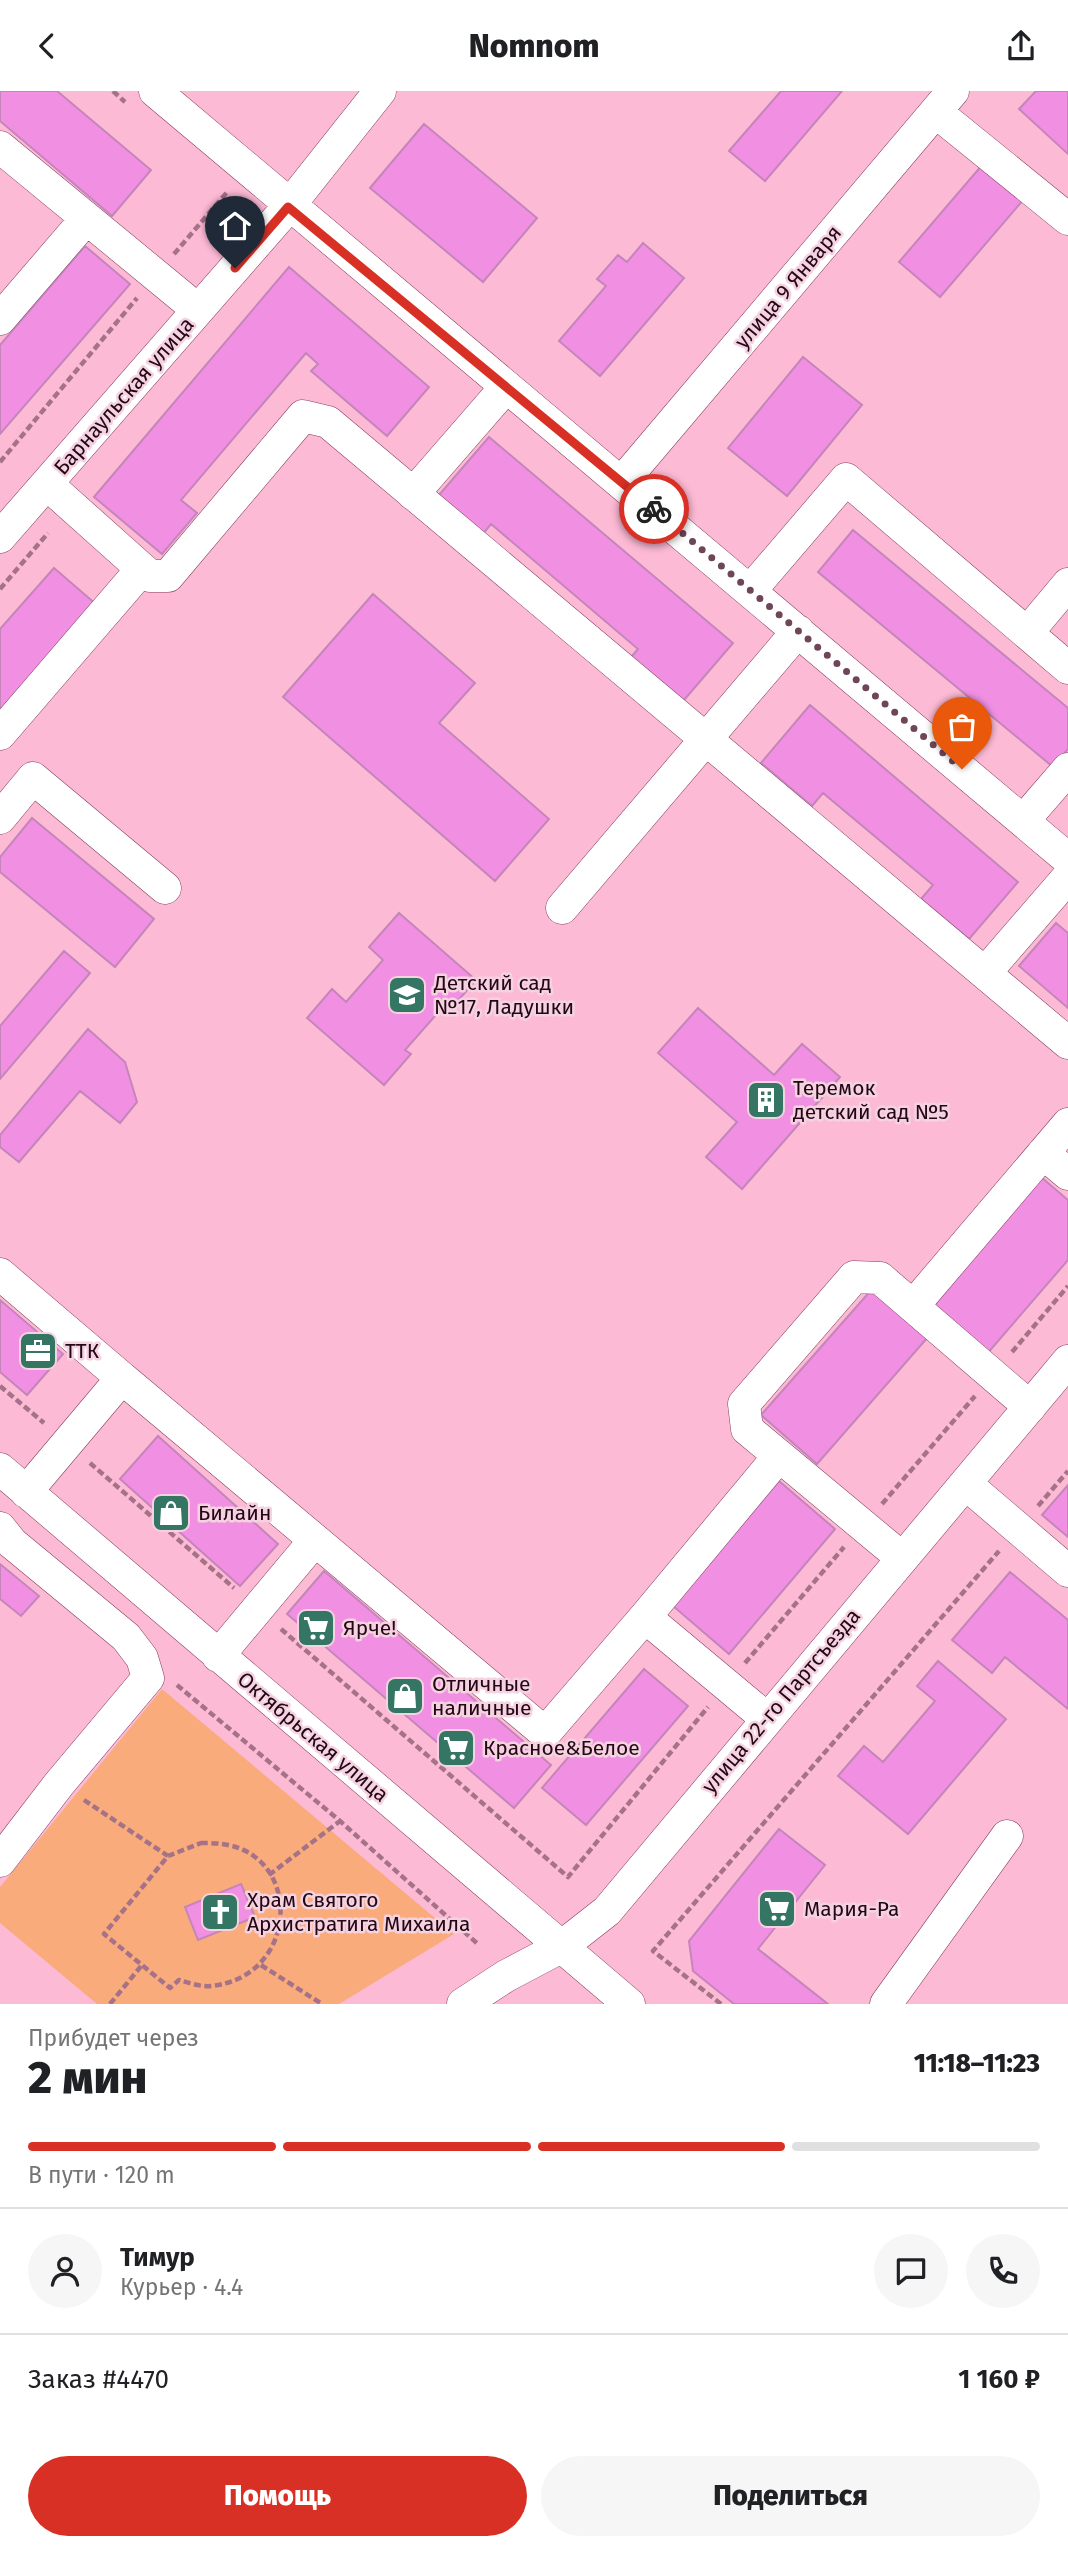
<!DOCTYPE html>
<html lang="ru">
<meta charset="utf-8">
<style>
:root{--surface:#fff;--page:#f6f6f6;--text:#202124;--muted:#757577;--line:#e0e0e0;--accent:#d93025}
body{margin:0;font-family:"Fira Sans",sans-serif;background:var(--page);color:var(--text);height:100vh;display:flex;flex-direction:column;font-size:26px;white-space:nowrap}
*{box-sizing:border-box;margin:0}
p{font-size:23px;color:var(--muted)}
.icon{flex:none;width:38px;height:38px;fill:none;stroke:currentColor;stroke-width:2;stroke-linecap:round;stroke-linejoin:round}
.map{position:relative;height:1913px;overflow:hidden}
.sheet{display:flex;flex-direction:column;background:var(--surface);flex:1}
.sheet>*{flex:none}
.pin{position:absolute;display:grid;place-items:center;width:60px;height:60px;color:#fff;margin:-72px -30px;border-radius:50% 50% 50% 0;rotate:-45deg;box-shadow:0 0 7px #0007}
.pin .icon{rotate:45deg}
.courier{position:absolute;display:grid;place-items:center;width:70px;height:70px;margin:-35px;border:5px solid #d93025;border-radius:50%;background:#fff;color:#222;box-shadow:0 2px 9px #0007}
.overview em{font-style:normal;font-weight:800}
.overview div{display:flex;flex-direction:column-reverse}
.overview{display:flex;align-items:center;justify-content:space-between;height:119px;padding:0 28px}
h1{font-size:46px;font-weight:800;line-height:52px}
.bar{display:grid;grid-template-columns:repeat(4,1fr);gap:10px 7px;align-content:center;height:84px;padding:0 28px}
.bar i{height:9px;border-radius:5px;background:var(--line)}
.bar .selected{background:var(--accent)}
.bar p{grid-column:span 4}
.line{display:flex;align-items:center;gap:18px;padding:0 28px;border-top:2px solid var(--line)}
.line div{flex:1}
.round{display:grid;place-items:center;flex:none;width:74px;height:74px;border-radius:37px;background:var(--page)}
.button{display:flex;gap:14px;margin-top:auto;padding:14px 28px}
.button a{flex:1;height:80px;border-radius:42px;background:var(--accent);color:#fff;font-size:28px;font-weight:800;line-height:80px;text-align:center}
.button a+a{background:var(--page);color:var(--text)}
header{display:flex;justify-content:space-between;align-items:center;height:91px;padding:0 28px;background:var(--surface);font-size:32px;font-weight:800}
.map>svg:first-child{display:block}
</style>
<header><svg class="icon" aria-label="back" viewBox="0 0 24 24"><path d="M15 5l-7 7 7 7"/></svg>Nomnom<svg class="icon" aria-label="share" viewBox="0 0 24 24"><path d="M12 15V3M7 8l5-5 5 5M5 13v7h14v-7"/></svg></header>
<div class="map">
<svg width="1068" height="1913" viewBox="0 0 1068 1913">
<rect width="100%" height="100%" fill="#fdbad5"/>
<path fill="#f9ab7b" d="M 162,1598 L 454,1843 L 339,1913 L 97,1913 L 0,1832 L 0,1796 Z"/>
<path fill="#f190e3" stroke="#c585bb" stroke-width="2" d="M 0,0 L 57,0 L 151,79 L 112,125 L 0,30 Z
M 781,0 L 842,0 L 765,90 L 729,60 Z
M 1036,0 L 1068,0 L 1068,63 L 1019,18 Z
M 424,33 L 537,127 L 483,191 L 370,97 Z
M 983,73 L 1024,108 L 940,206 L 899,171 Z
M 643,152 L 684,187 L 600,285 L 559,250 L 606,195 L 597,188 L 618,164 L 627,171 Z
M 85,155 L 130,193 L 0,343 L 0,254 Z
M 289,176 L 429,296 L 387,345 L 311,280 L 318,273 L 306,262 L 181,409 L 197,422 L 162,463 L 94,406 Z
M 803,266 L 862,314 L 787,405 L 728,357 Z
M 489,346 L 733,552 L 678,616 L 626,572 L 638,558 L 491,433 L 478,449 L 433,411 Z
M 853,439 L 1068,617 L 1068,658 L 1053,676 L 818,481 Z
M 54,477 L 97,514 L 0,625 L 0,538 Z
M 373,503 L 475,592 L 439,632 L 549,728 L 495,790 L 283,606 Z
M 810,614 L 1018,791 L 969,848 L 921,808 L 933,794 L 823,702 L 812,715 L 761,672 Z
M 32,727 L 154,828 L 115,876 L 0,781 L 0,766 Z
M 399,822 L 476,889 L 449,920 L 443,916 L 405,959 L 411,963 L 384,994 L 307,927 L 332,898 L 346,911 L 383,869 L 369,856 Z
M 1056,832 L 1068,842 L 1068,917 L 1019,875 Z
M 64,860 L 90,882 L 0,988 L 0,935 Z
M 698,917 L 774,984 L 802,953 L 840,986 L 742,1098 L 706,1066 L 737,1031 L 658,962 Z
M 88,938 L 125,971 L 137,1011 L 120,1032 L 80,1000 L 19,1071 L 0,1056 L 0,1044 Z
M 1041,1086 L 1068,1109 L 1068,1169 L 986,1264 L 930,1215 Z
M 873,1197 L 928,1246 L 817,1373 L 761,1324 Z
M 0,1209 L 63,1263 L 27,1304 L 0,1281 Z
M 158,1345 L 278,1453 L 240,1495 L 120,1388 Z
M 779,1390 L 835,1438 L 729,1563 L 673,1515 Z
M 1068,1394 L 1068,1446 L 1042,1424 Z
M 0,1473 L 39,1505 L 21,1525 L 0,1508 Z
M 324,1480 L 551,1674 L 514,1717 L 287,1523 Z
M 1010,1481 L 1068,1529 L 1068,1618 L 1005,1566 L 992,1582 L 952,1549 Z
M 938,1570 L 1006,1628 L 908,1743 L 838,1685 L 864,1655 L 883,1671 L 935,1610 L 917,1595 Z
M 644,1578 L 688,1615 L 586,1734 L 542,1697 Z
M 779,1738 L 825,1774 L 758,1858 L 828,1913 L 734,1913 L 693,1880 L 689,1850 Z
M 241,1793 L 255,1826 L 198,1849 L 185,1816 Z"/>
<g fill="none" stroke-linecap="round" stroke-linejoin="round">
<defs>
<path id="minor" d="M 155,0 L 1068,768
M 936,21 L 1068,128
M 0,56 L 198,219
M 0,228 L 86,128
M 622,391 L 953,0
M 47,393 L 150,485 L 168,485 L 303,325 L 328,331 L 1068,952
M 413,403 L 506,296
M 0,446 L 288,116 L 380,0
M 750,500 L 846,388 L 1068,577
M 1027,542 L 1068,493
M 0,643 L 142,478
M 0,727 L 33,687 L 165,797
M 1023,730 L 1068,678
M 562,817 L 798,540
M 985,882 L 1068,786
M 1043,1062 L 1068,1083
M 0,1183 L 122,1287
M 913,1215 L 1068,1033
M 0,1378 L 629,1913
M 966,1393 L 1068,1480
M 26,1401 L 122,1287 L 545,1642 L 645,1526 L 766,1627
M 0,1437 L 12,1452 L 126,1546 L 142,1567 L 148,1587 L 59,1693 L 0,1770
M 902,1467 L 747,1338 L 744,1313 L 854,1186 L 880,1187 L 1030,1316
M 645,1526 L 779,1365
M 218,1565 L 315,1449
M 463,1913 L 506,1885 L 561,1856 L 607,1820 L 1068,1270
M 886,1913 L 1007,1745"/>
</defs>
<use href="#minor" stroke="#853d5f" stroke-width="33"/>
<path stroke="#a57288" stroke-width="4.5" stroke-dasharray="7 3.5" stroke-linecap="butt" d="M 113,0 L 125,11
M 174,163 L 228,100
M 0,371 L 137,207
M 0,498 L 48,442
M 1012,1261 L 1068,1195
M 0,1295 L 44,1332
M 90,1372 L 234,1497
M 882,1413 L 975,1305
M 1038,1415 L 1068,1380
M 281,1538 L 568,1786 L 708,1616
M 745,1572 L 844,1456
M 177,1594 L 340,1730 L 479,1854
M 84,1709 L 168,1765
M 201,1752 C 209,1752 219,1752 228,1754 C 303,1769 298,1886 211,1895 C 201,1896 189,1892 179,1889 L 170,1897 L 104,1843 L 168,1765 Z
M 269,1784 L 340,1730
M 261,1874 L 322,1913
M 110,1913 L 142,1874
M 721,1913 L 653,1860 L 999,1460"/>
<use href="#minor" stroke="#fff" stroke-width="32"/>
</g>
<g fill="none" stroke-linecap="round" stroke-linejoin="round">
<path stroke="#6f4658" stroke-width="7" stroke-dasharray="0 12.6" d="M 654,418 L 962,678"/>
<path stroke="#d93025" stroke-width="9" d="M 235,177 L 288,116 L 654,418"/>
</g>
<defs>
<symbol id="school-square" viewBox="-11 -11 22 22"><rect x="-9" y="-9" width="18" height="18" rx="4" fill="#357563" stroke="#f5d2e0"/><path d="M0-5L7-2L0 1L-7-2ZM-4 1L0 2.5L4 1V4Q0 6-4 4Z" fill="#fff"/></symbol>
<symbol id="building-square" viewBox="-11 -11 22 22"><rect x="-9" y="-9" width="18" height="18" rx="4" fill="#357563" stroke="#f5d2e0"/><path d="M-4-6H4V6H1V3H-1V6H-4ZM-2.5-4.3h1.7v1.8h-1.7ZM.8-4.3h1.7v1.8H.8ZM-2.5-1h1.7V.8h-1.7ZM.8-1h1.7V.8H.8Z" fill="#fff"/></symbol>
<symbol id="office-square" viewBox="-11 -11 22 22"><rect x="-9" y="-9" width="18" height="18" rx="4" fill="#357563" stroke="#f5d2e0"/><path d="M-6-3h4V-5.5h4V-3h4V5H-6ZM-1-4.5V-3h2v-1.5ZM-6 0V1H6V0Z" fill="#fff"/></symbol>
<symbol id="shop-square" viewBox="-11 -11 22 22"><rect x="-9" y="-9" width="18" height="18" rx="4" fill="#357563" stroke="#f5d2e0"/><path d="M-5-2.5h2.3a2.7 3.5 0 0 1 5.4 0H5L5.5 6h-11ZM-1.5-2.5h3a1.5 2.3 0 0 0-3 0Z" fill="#fff"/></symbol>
<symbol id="supermarket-square" viewBox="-11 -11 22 22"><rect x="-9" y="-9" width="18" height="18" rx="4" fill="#357563" stroke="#f5d2e0"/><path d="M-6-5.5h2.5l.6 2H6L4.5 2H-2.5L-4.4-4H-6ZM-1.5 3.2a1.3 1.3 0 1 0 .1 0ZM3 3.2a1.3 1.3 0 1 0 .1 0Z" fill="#fff"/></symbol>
<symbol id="church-square" viewBox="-11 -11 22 22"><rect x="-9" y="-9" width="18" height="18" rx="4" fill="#357563" stroke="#f5d2e0"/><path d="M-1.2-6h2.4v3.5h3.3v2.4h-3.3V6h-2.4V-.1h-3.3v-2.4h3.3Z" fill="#fff"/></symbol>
</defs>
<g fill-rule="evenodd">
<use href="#school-square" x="385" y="882" width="44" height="44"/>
<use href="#building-square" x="744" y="987" width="44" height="44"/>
<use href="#office-square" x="16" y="1238" width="44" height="44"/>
<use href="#shop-square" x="149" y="1400" width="44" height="44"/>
<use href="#supermarket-square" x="294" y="1515" width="44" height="44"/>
<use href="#shop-square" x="383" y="1583" width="44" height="44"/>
<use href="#supermarket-square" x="434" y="1635" width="44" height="44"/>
<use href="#supermarket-square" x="755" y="1796" width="44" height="44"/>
<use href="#church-square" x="198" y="1799" width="44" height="44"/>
</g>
<g text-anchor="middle" stroke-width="5" stroke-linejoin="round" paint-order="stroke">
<g font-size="21" fill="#230715" stroke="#f5d2e0">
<text transform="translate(788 196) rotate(-50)" y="7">улица 9 Января</text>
<text transform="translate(124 305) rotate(-49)" y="7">Барнаульская улица</text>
<text transform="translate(781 1610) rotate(-50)" y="7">улица 22-го Партсъезда</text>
<text transform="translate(313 1646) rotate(40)" y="7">Октябрьская улица</text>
</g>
<g font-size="21" fill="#230715" stroke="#f5d2e0" text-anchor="start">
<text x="434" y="899">Детский сад<tspan x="434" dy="24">№17, Ладушки</tspan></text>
<text x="793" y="1004">Теремок<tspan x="793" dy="24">детский сад №5</tspan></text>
<text x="65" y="1267">ТТК</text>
<text x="198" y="1429">Билайн</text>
<text x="343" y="1544">Ярче!</text>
<text x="432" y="1600">Отличные<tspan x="432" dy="24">наличные</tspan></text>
<text x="483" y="1664">Красное&amp;Белое</text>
<text x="247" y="1816">Храм Святого<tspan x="247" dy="24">Архистратига Михаила</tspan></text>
<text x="804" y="1825">Мария-Ра</text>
</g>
</g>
</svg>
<div class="pin" style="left:962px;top:678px;background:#ea580c"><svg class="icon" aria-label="bag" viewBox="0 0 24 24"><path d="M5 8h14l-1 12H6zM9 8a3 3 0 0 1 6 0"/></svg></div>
<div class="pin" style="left:235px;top:177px;background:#1f2937"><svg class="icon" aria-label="home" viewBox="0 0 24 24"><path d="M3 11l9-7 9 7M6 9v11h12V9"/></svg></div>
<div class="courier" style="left:654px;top:418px"><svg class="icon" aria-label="bike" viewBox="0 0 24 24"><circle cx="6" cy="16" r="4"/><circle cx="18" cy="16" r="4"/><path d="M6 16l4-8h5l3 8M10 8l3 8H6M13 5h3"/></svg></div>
</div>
<section class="sheet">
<div class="overview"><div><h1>2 мин</h1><p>Прибудет через</p></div><em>11:18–11:23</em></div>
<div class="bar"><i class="selected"></i><i class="selected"></i><i class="selected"></i><i></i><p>В пути · 120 m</p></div>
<div class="line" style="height:126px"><a class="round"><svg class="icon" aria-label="person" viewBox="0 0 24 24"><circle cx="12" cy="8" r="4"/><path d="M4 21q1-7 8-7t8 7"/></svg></a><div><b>Тимур</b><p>Курьер · 4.4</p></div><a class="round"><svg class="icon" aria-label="chat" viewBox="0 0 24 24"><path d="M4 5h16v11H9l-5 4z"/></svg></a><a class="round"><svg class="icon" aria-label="phone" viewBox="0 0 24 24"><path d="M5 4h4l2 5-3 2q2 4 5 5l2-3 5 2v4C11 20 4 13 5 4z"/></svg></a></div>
<div class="line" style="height:91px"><div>Заказ #4470</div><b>1 160 ₽</b></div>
<div class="button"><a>Помощь</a><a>Поделиться</a></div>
</section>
